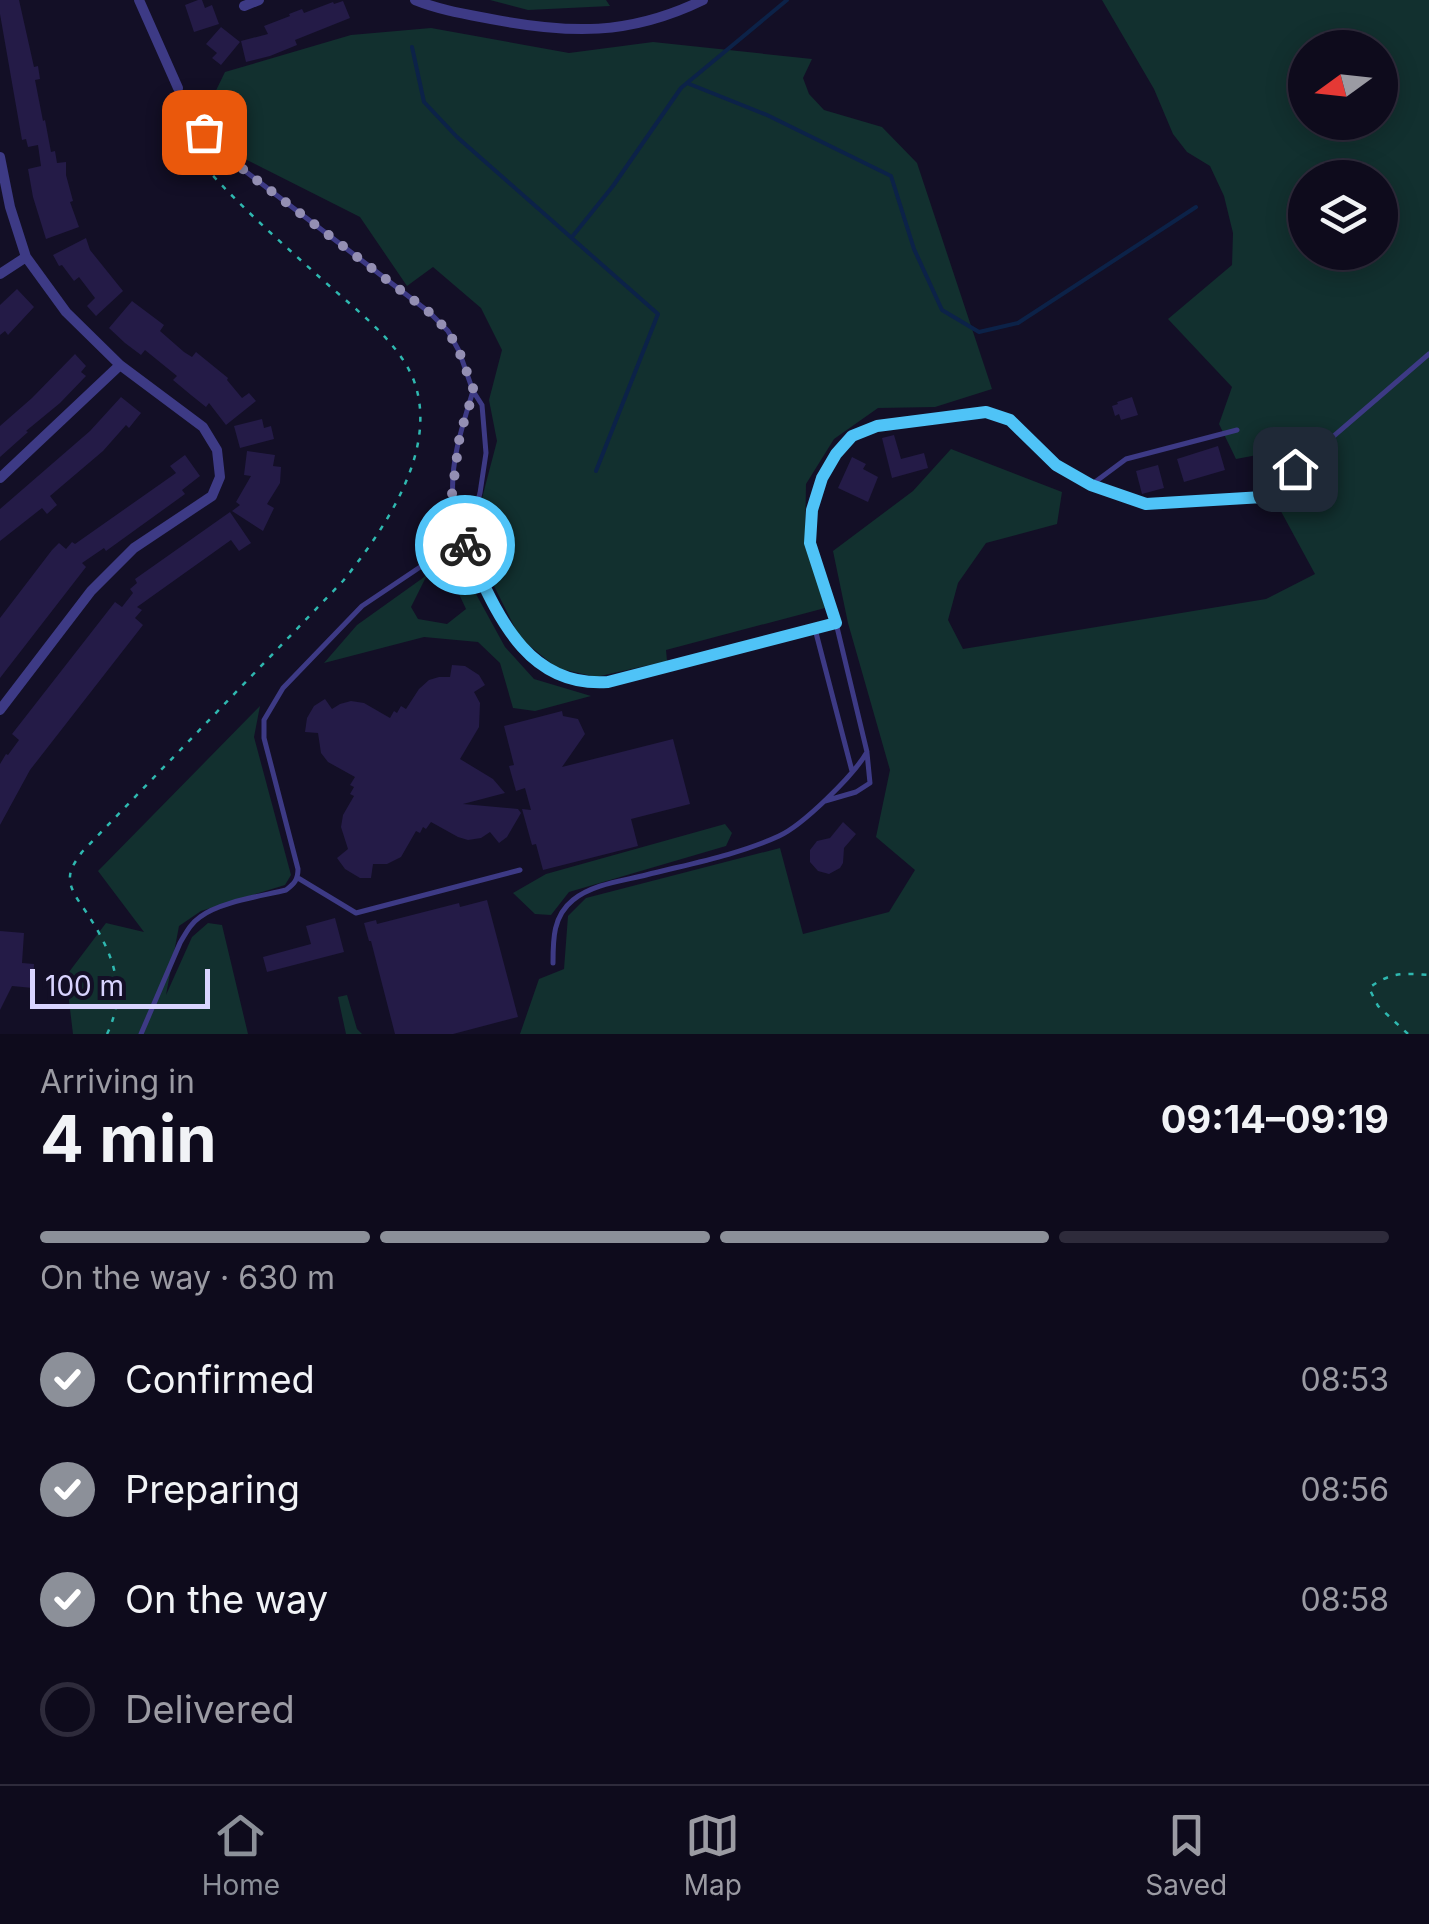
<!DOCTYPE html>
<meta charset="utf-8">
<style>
:root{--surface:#0e0b1c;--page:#1c1929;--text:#f1f3f6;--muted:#9b9ba3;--line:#2e2b3b;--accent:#8c9099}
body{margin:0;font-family:Inter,sans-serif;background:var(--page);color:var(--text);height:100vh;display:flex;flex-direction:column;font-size:38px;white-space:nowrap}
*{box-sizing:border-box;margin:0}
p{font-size:32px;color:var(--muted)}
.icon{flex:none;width:55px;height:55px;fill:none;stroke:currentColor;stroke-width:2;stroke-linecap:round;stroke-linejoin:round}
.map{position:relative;height:1034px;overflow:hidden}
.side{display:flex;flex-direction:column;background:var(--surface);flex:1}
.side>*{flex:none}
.needle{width:65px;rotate:255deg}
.controls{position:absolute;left:1288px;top:30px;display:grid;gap:20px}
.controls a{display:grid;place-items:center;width:110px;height:110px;border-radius:50%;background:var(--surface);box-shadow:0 5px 25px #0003,0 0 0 2px var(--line);font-size:50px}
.scale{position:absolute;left:30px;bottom:25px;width:180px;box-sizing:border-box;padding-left:10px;border:5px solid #d9d4ff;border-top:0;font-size:28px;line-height:35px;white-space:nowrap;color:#d9d4ff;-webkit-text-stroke:8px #130f26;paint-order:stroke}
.pin{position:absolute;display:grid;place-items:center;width:85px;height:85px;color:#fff;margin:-42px;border-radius:20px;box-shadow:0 5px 15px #0006}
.courier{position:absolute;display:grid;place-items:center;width:100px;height:100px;margin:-50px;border:8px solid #4fc3f7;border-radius:50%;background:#fff;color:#222;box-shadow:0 2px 12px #0007}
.summary em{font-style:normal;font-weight:700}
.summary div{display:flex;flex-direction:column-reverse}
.summary{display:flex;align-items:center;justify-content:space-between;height:170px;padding:0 40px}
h1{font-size:65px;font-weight:700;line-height:75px}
.bar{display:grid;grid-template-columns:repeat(4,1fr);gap:15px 10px;align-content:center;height:120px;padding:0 40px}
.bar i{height:12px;border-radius:8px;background:var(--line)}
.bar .on{background:var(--accent)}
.bar p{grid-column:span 4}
ol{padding:0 40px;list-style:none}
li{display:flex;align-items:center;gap:30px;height:110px}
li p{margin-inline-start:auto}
li .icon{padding:10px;border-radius:50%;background:var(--accent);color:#fff;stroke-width:4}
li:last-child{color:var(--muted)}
li i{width:55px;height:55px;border:5px solid var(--line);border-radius:50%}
.menu{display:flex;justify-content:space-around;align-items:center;height:140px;border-top:2px solid var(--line);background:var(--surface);font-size:28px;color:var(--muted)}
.menu a{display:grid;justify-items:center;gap:5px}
.menu .on{color:var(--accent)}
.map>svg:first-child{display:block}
</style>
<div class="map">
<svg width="1429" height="1034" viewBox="0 0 1429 1034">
<rect width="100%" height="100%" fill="#130f26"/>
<path fill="#12302f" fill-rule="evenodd" d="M 490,0 L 606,0 L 610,6 L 528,10 Z
M 1102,0 L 1429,0 L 1429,1034 L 520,1034 L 539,979 L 564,969 L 568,916 L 586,898 L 780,848 L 803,934 L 889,912 L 915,870 L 876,837 L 890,770 L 848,623 L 833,551 L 913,491 L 951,449 L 1062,492 L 1057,524 L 986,543 L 958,583 L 948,620 L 963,649 L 1266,599 L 1315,574 L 1277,504 L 1279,451 L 1236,459 L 1219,424 L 1232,387 L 1168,319 L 1232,265 L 1233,233 L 1224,196 L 1210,166 L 1187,152 L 1173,134 L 1154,89 ZM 1305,48 L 1380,48 L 1380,122 L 1305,122 ZM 1305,178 L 1380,178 L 1380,252 L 1305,252 Z
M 431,28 L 569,53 L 653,42 L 812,59 L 803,78 L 809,94 L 824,110 L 882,127 L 917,163 L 992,389 L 935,407 L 878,408 L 834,439 L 806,484 L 805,540 L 825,608 L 666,650 L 667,661 L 596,677 L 557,668 L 520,638 L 473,544 L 475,525 L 497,441 L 489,400 L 502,350 L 481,308 L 433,267 L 407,286 L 360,217 L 237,155 L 205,113 L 225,72 L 351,35 Z
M 458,561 L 505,647 L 534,679 L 591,696 L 535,711 L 513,708 L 500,663 L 478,642 L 424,637 L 324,663 L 357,625 L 427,575 L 411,607 L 418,619 L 447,624 L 466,609 L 445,564 Z
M 260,706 L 254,737 L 291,875 L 285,885 L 201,911 L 179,926 L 166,995 L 192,937 L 208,923 L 222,925 L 248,1034 L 73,1034 L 66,976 L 106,923 L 144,932 L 98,871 Z
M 725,824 L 732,833 L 726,846 L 569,892 L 551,915 L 535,914 L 513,893 L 546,874 Z
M 347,995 L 357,1029 L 362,1034 L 346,1034 L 338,997 Z"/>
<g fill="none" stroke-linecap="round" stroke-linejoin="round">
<path stroke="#0c2248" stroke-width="4" d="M 412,47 L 424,102 L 457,137 L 658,314 L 596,471
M 687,83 L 767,115 L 891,176 L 914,249 L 942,310 L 979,332 L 1018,323 L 1196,207
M 572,237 L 613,186 L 681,88 L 787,0"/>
</g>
<path fill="#241b47" d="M 0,0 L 19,0 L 34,67 L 38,66 L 40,79 L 35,80 L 43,121 L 45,120 L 51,152 L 55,151 L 57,163 L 66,162 L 66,175 L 73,201 L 70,202 L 79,227 L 46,239 L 33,197 L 28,169 L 41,166 L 38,145 L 28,147 L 26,139 L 22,140 L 0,14 Z
M 198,0 L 202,0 L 205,8 L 212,5 L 219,24 L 194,32 L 185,5 Z
M 343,1 L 350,18 L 295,40 L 297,45 L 270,56 L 246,62 L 241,41 L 268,34 L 264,26 L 290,16 L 289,14 L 302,9 L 304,13 L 333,2 L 334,4 Z
M 221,27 L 240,42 L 221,65 L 212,58 L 217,53 L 206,44 Z
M 86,238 L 90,250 L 123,291 L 96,316 L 87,306 L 95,298 L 79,277 L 74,281 L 62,265 L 59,266 L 53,255 Z
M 17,289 L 34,307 L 8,335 L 5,331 L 0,335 L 0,305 Z
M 132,301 L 164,325 L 160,331 L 184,352 L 192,357 L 196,352 L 228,378 L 227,380 L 242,398 L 249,393 L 256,401 L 226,425 L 209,403 L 206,407 L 191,395 L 173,380 L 177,376 L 145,350 L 141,355 L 125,343 L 109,328 Z
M 75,354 L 86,366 L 81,372 L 86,376 L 60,403 L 26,431 L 28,432 L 0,457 L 0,426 L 32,398 Z
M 121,397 L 141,413 L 129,428 L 126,425 L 103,451 L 50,496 L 57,505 L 47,514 L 42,508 L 0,541 L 0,509 L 90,431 Z
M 1132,397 L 1138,415 L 1121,420 L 1119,414 L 1115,416 L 1112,406 L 1118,404 L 1117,402 Z
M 262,419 L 264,428 L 271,426 L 274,439 L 240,448 L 234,426 Z
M 894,435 L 901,459 L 924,453 L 928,468 L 892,478 L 882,438 Z
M 1218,446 L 1225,470 L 1184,482 L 1177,459 Z
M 247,451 L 275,455 L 273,466 L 281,467 L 280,483 L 267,504 L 274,508 L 263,531 L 232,511 L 240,505 L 236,502 L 251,476 L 244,475 Z
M 185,455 L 200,476 L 182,490 L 185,494 L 106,551 L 104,548 L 82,563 L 86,567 L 0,678 L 0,618 L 52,550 L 59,543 L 66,549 L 72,542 L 75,544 L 176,473 L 170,466 Z
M 852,457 L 866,464 L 863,469 L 878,477 L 868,502 L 838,488 Z
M 1158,465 L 1164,488 L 1142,494 L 1136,471 Z
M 230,512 L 251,543 L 239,551 L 231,540 L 137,607 L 142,610 L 135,618 L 143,625 L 30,770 L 0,825 L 0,764 L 6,754 L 8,755 L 19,740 L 12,734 L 115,602 L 122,607 L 133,593 L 130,589 L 137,583 L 135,579 Z
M 452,665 L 465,666 L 479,675 L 485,685 L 474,692 L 480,703 L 479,727 L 460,759 L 493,779 L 505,793 L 463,804 L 518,809 L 521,813 L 507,837 L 499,843 L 490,832 L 481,838 L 468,840 L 458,837 L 431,822 L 426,829 L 423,827 L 420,833 L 416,831 L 401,857 L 387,864 L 373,864 L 371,878 L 360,878 L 345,869 L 337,858 L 348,849 L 341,827 L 343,815 L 354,796 L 350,794 L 354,787 L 350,785 L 355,777 L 328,762 L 321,753 L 318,733 L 305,732 L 307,718 L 314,706 L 325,699 L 332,709 L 340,704 L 351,701 L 364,703 L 390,718 L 394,711 L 397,713 L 401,706 L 406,709 L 419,689 L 429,680 L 439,677 L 450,677 Z
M 562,711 L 563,716 L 578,719 L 585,734 L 562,767 L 673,739 L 690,804 L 631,819 L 638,846 L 543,870 L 536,844 L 532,845 L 522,809 L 531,810 L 525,788 L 516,791 L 509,766 L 514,765 L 504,726 Z
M 843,822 L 856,834 L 844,848 L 843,863 L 840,868 L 829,874 L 818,871 L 810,862 L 810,850 L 817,841 L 830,838 Z
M 487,900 L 518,1017 L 453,1034 L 395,1034 L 371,941 L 369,941 L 364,923 L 376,920 L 377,924 L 459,903 L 460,907 Z
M 335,918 L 344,952 L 267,972 L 263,957 L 311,944 L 306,926 Z
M 0,931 L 24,933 L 22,963 L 34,964 L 33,988 L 12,986 L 0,1010 Z"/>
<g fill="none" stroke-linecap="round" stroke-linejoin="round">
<path stroke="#2fb8b0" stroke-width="2.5" stroke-dasharray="5 8" stroke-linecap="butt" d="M 107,1034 C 128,991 113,953 88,915 C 82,905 71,893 70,880 C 69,869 76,861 82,852 L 343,581 C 383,531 436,455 416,387 C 403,342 348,304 315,273 C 277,239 239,205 205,167 C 190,151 175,136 184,114
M 1408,1034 L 1378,1006 L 1369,988 C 1390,972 1404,973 1429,975"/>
<path stroke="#3d3a85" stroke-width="5" d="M 473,391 C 463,424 450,462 453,497 C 455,527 468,551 480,577 C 507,634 535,687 608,682 L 836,623 L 810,543 L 812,510 L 822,478 L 836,454 L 852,435 L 877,426 L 986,412 L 1009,420 L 1057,465 L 1091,485 L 1146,504 L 1263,497 L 1429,354
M 1091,485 L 1126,459 L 1237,430
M 815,629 L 852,771
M 825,801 L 856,792 L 870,783 L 867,753
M 298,878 L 356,913 L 520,870
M 553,963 C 553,939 553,916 573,900 C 593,884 622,881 646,875 C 689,864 738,855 779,836 C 803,825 854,775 867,752 L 836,623
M 141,1034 L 180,943 C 186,933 190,924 200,917 C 219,902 262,896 286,890 C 294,884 298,880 298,869 L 264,738 L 264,720 L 283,688 L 362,606 L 462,539 L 475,511 L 480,493 L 486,453 L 482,405 L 473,391 L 459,351 L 448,331 L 429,312 L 245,171 C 217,146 195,122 178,88"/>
<path stroke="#3d3a85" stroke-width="10" d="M 139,0 L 178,88
M 415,0 C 440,10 465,14 491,19 C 569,34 629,36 703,0
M 244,6 L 259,0
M 0,157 L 10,207 L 26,257 L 66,312 L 120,365 L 203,427 L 217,450 L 220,477 L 212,496 L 134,548 L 91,591 L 0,710
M 0,274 L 26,257
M 0,478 L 120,365"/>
</g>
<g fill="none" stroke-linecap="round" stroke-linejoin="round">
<path stroke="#948fb3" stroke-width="10" stroke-dasharray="0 18" d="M 204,132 L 245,171 L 429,312 L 448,331 L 459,351 L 474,391 L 460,434 L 452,494 L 458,526 L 465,545"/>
<path stroke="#4fc3f7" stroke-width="12" d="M 465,545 C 495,608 523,688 608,682 L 836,623 L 810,543 L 812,510 L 822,478 L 836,454 L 852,436 L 877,426 L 986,412 L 1010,420 L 1056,465 L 1091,485 L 1146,504 L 1263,497 L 1295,469"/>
</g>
</svg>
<div class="controls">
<a><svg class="needle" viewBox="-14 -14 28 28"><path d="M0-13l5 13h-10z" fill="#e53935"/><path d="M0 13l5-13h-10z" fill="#9b9ba3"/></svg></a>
<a><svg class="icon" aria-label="layers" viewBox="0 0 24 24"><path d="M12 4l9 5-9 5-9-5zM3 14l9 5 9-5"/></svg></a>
</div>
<div class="scale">100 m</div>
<div class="pin" style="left:204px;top:132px;background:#ea580c"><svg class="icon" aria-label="bag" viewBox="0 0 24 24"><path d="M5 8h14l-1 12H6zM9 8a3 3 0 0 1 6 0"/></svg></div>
<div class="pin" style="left:1295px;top:469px;background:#1f2937"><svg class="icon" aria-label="home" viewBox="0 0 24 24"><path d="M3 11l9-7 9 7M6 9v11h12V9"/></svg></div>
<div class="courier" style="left:465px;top:545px"><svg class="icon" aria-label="bike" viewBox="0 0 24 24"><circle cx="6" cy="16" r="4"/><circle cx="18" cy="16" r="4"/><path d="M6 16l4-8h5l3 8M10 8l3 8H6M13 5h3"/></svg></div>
</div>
<section class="side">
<div class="summary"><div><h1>4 min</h1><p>Arriving in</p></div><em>09:14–09:19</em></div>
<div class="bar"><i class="on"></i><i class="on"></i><i class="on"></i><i></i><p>On the way · 630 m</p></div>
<ol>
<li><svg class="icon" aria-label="check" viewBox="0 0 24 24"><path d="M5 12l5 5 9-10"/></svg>Confirmed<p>08:53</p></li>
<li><svg class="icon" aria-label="check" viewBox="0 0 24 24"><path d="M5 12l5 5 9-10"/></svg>Preparing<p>08:56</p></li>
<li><svg class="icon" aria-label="check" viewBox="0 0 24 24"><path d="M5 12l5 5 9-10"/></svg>On the way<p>08:58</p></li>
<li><i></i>Delivered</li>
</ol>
</section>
<nav class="menu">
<a class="on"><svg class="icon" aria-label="home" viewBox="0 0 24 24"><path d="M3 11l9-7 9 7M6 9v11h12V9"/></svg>Home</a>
<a><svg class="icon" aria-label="map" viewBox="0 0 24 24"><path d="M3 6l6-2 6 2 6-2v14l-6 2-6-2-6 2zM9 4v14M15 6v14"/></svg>Map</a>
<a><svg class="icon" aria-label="saved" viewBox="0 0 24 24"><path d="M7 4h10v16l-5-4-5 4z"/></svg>Saved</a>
</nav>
